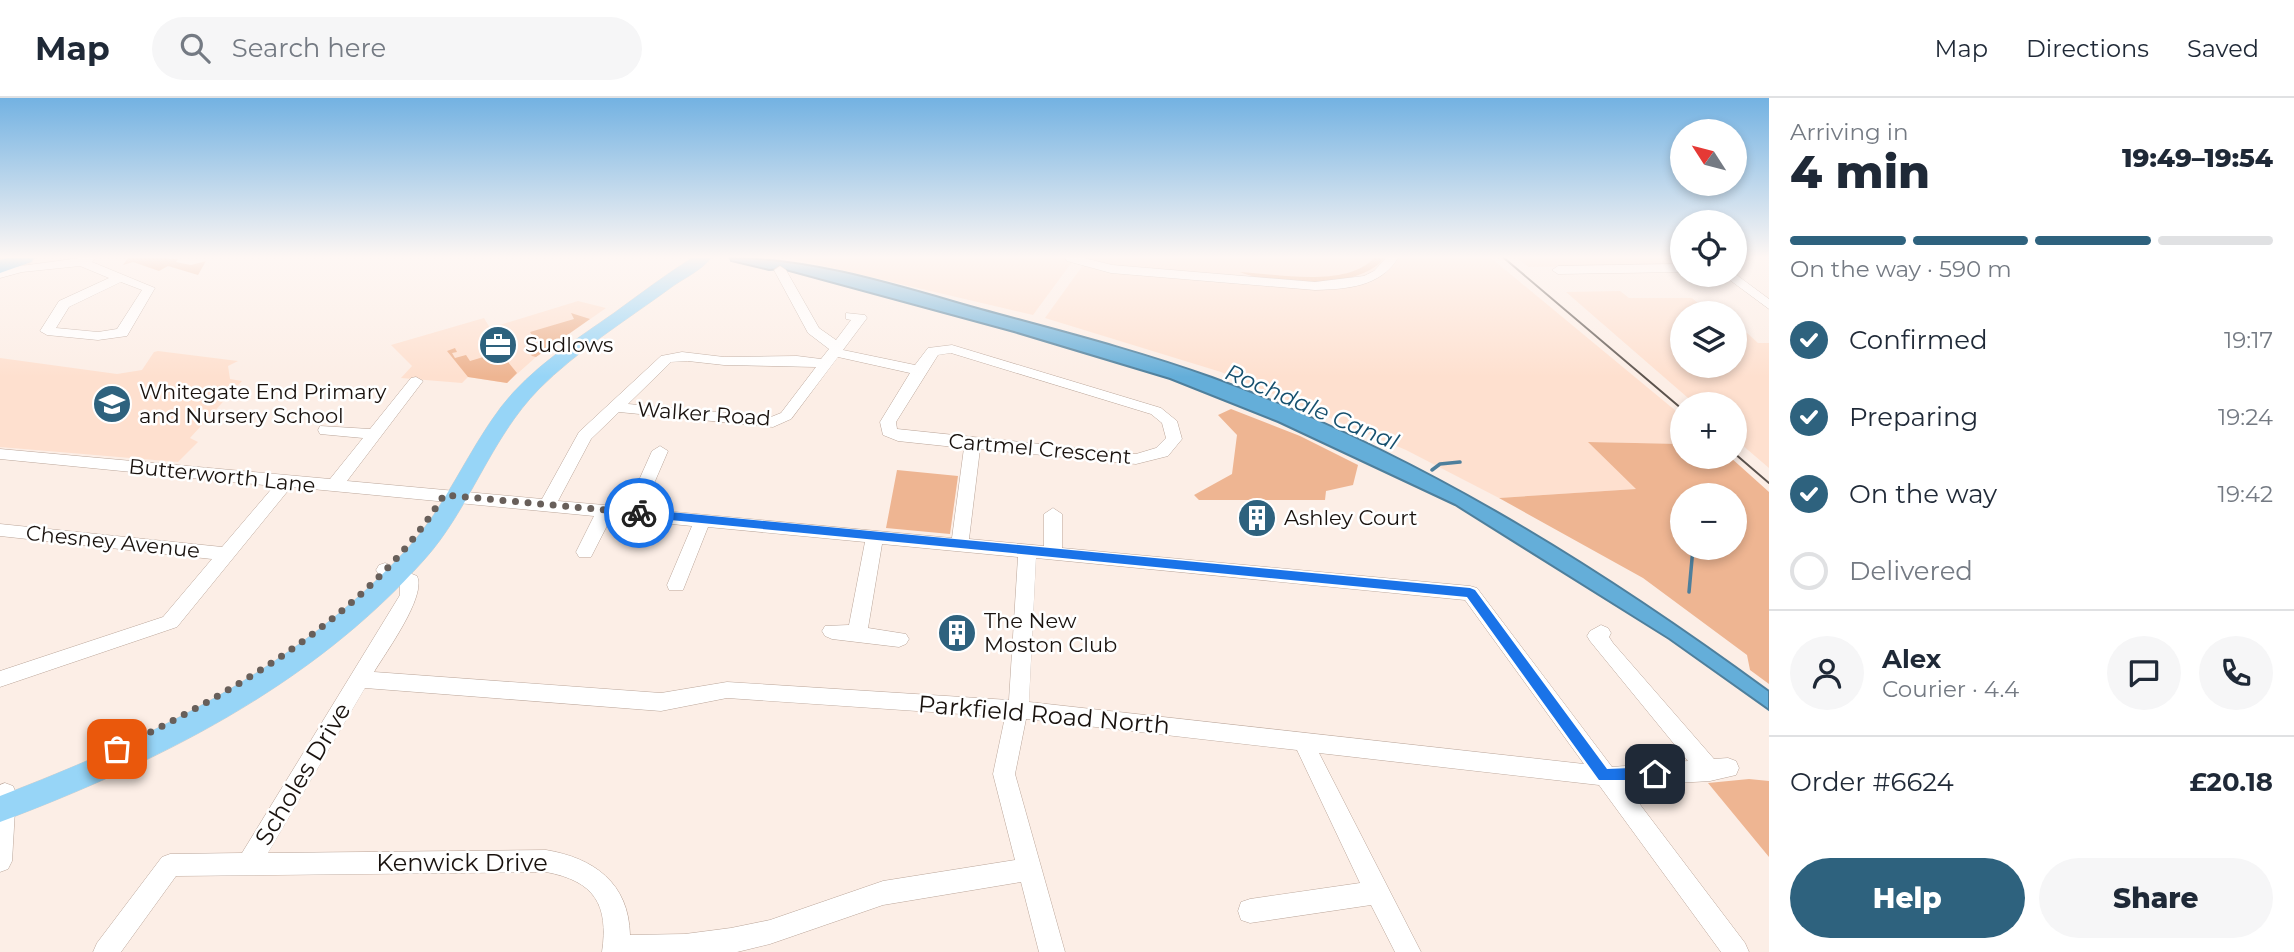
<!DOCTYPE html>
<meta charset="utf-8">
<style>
:root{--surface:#fff;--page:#f6f6f7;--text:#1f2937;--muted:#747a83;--line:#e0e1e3;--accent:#2e627e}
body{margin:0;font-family:Montserrat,sans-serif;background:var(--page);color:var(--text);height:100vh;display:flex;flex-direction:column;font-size:26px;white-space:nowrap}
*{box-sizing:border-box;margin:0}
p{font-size:23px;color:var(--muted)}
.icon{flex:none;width:38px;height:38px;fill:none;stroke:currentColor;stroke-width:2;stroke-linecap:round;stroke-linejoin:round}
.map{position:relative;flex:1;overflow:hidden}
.details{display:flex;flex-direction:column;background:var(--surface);width:525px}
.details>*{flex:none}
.needle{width:46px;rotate:306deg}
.controls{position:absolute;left:1670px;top:21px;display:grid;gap:14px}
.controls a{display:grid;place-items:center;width:77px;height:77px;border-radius:50%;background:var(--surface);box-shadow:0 4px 10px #0003;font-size:35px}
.pin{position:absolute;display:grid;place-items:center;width:60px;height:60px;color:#fff;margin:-30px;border-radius:14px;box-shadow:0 4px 10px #0006}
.courier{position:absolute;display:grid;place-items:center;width:70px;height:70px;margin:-35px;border:5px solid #1a73e8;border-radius:50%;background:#fff;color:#222;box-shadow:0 2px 9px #0007}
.head em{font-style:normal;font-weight:800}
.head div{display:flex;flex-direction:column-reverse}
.head{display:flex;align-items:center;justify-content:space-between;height:119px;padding:0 21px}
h1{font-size:46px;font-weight:800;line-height:52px}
.bar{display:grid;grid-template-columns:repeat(4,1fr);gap:10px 7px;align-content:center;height:84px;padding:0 21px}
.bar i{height:9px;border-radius:5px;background:var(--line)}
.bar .active{background:var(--accent)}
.bar p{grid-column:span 4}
.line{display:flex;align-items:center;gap:18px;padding:0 21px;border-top:2px solid var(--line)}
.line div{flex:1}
.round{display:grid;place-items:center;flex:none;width:74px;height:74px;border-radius:37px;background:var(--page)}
ol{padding:0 21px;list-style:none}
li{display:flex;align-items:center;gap:21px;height:77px}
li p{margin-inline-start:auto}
li .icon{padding:7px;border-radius:50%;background:var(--accent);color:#fff;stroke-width:4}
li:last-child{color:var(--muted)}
li i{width:38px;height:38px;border:4px solid var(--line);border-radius:50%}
.action{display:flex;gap:14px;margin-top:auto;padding:14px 21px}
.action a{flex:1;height:80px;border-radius:42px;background:var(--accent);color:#fff;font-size:28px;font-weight:800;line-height:80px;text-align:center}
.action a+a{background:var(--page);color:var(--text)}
header{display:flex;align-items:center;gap:42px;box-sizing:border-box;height:98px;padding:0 35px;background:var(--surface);border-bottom:2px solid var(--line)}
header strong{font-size:33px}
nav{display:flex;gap:38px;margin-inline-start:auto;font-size:24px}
.search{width:490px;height:63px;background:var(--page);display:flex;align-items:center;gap:18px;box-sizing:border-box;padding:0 24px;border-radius:38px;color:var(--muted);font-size:26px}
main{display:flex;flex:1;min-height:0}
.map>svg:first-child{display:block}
</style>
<header>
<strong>Map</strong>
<div class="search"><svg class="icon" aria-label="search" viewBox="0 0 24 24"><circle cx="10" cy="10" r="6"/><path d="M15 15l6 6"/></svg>Search here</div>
<nav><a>Map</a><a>Directions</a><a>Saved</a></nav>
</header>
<main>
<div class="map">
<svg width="1769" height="854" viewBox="0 0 1769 854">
<rect width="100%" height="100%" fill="#fceee6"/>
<path fill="#fee0cf" d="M 790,160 L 1066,160 L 1072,164 L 1033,217 Z
M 1088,160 L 1491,160 L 1682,318 L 1682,346 L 1589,344 L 1637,391 L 1499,400 L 1406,352 L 1221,274 L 1045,220 Z
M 1517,160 L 1682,160 L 1682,168 L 1529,169 Z
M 1620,193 L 1629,200 L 1692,200 L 1702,209 L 1719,209 L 1725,215 L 1682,215 L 1682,268 L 1734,268 L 1734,223 L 1758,245 L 1769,245 L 1769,370 L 1734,340 L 1734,306 L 1695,306 L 1566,194 Z
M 578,203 L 606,210 L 536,259 L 507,285 L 468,279 L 462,285 L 401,280 L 412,268 L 391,247 L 484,220 L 490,230 Z
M 158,253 L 238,263 L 228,268 L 230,281 L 242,283 L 190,340 L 198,344 L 178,364 L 0,349 L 0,260 L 117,276 L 142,272 L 154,254 Z"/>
<path fill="#eeb592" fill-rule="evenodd" d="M 128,160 L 170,160 L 168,161 L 178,161 L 176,164 L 191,167 L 206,163 L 198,177 L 168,168 L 159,173 L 133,164 L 123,167 Z
M 1374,160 L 1384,160 C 1362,192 1271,188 1240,174 C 1277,176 1347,190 1374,160 Z
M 571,215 L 590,221 L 536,259 L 532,258 L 524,249 L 537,245 L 530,234 L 574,221 Z
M 455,250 L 457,254 L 452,255 L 455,260 L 466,257 L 470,263 L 500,254 L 517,275 L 507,285 L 468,279 L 447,253 Z
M 1231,311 L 1300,338 L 1358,367 L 1353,387 L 1326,393 L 1325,402 L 1199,402 L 1194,397 L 1232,376 L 1237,337 L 1218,317 Z
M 1588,344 L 1682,346 L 1682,359 L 1730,359 L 1769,394 L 1769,586 L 1750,572 L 1747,557 L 1643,480 L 1499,400 L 1636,391 ZM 1682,397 L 1734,397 L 1734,450 L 1682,450 Z
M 897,372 L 958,378 L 950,436 L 886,430 Z
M 1749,681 L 1769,683 L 1769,759 L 1708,685 Z"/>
<path fill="#64aed9" stroke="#4e7f9c" stroke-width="2" d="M 730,160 C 814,160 900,188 981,211 C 1058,232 1137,252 1212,279 C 1414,353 1596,466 1769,593 L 1769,612 L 1669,541 L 1455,407 L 1278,324 L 1170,281 L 1014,234 L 782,171 L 769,172 L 731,163 Z"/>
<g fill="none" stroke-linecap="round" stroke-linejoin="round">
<path stroke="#4e7f9c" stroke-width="3.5" d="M 1432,372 L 1440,366 L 1460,364
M 1712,397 L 1716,389
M 1689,494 L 1693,450"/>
<defs>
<path id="minor" d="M 80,160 L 96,160 L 92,164 L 155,190 L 127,238 L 98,242 L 47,237 L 40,233 L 59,203 L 109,180 L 80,168 L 22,174 L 0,180 L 0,172 L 6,170 ZM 121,184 L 142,192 L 117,231 L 98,234 L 56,230 L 69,209 Z
M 1065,160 L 1084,160 L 1112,167 L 1315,184 L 1364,178 L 1374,173 L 1386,160 L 1398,160 C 1380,189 1347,191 1315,192 L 1111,175 L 1067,163 Z
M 1682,166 L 1682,174 L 1558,176 L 1552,172 L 1558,168 Z
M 780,168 L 786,172 L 819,230 L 836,242 L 851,222 L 846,221 L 846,215 L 865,217 L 867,220 L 843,252 L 915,267 L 928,250 L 952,247 L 1161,310 L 1177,323 L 1182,341 L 1168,358 L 1136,366 L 980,351 L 969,441 L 1044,448 L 1044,416 L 1053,410 L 1062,416 L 1062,450 L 1470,488 L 1477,490 L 1612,669 L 1688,663 L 1590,543 L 1587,538 L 1590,533 L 1601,527 L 1608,530 L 1611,535 L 1609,539 L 1613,545 L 1714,661 L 1728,660 L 1736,663 L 1739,670 L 1736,677 L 1710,683 L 1626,688 L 1745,845 L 1749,854 L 1721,854 L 1599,687 L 1319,655 L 1421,854 L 1395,854 L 1371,807 L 1250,825 L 1241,822 L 1238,813 L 1241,804 L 1250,801 L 1360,785 L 1297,652 L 1026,621 L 1015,676 L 1065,854 L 1039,854 L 1021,784 L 883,807 L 770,846 L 737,854 L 602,854 C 609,806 594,783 546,774 L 176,778 L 121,854 L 93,854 L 97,845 L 162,759 L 170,756 L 242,755 L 400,497 L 400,487 L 379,477 L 376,472 L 379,467 L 385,465 L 417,478 C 427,498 386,554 374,574 L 661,595 L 727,584 L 1009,602 L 1018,459 L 882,446 L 868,530 L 906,536 L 909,541 L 906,546 L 899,549 L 832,541 L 825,538 L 822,533 L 825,528 L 849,527 L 865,444 L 708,429 L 685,487 L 683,492 L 669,492 L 667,487 L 692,428 L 611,420 L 591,459 L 579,459 L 576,454 L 594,418 L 291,389 L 177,529 L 0,589 L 0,573 L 163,519 L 212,461 L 0,438 L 0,426 L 222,449 L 274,388 L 0,361 L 0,351 L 330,381 L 363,340 L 320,336 L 318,332 L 320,328 L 370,331 L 411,280 L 416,279 L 423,283 L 347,383 L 542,401 L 579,334 L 661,258 L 682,254 L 724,259 L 797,258 L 821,261 L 829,251 L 808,235 L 774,172 ZM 951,255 L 1151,316 L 1162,325 L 1166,340 L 1156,350 L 1136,356 L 897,331 L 896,324 L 938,257 ZM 838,259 L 910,275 L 880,324 L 883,337 L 898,343 L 964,350 L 952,440 L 643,411 L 668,353 L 660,348 L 652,353 L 627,409 L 558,403 L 591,341 L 619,314 L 773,329 L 791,321 ZM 688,263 L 724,267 L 816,269 L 781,315 L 771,319 L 628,306 L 671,264 ZM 1036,460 L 1465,502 L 1584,666 L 1029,604 ZM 365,590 L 661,613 L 727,600 L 1005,619 L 993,676 L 1015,762 L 883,783 L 770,822 L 731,830 L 685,836 L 630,837 C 629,785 594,760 546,752 L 268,755 Z
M 1734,175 L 1769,201 L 1769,211 L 1723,177 Z
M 5,685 L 13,688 L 16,695 L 12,763 L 8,771 L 0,774 L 0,687 Z"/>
<path id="major" d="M 692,160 L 711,160 C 701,173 682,181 669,191 C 625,223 577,253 539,291 C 490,341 470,411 424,462 C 311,589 156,665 0,724 L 0,698 C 149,641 298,570 408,450 C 446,408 467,354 501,309 C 531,270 574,243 614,215 C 640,196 665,177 692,160 Z"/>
<path id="highway" d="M 7,160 L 34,160 L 31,164 L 0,175 L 0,162 Z"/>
</defs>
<use href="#minor" stroke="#bba69a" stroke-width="1"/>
<use href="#major" stroke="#d1d0cf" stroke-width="1"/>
<use href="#highway" stroke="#d1d0cf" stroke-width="2"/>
<use href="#minor" fill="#fff" fill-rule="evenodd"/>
<use href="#major" fill="#97d5f7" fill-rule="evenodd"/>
<use href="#highway" fill="#51b9f1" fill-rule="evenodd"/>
<path stroke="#5b524c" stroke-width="2" d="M 1504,160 L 1682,311
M 1734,355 L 1769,385"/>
</g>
<linearGradient id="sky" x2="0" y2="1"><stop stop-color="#73b2e2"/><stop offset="0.57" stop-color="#fef7f4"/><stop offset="1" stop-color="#fef7f4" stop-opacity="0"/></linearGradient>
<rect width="1769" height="279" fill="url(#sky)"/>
<path fill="#1a73e8" d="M 639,411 L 1470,490 L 1475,492 L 1607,671 L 1655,669 L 1662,676 L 1655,682 L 1599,682 L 1467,499 L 639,419 L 633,415 Z"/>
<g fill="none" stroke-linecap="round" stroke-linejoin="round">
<path stroke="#685f5a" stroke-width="7" stroke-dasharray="0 12.6" d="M 117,651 C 239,591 371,516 444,397 L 639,415"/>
</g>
<defs>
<symbol id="office-disc" viewBox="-11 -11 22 22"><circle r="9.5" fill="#2e627e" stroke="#fff"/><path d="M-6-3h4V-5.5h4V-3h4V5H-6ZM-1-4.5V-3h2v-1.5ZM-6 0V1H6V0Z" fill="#fff"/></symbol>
<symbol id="school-disc" viewBox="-11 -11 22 22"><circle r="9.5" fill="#2e627e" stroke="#fff"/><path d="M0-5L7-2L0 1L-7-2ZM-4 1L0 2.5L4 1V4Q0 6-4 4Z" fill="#fff"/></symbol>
<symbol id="building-disc" viewBox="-11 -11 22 22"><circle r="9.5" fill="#2e627e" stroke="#fff"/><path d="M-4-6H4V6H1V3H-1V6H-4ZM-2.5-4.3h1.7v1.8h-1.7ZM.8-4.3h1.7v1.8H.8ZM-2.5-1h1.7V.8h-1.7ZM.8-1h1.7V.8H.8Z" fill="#fff"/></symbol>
</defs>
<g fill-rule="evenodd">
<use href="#office-disc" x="476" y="225" width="44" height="44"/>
<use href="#school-disc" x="90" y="284" width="44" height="44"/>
<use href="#building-disc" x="1235" y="398" width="44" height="44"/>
<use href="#building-disc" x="935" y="513" width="44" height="44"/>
</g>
<g text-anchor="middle" stroke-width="5" stroke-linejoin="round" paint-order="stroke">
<g font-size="21" fill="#19120e" stroke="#fff" text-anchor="start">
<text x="525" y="254">Sudlows</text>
<text x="139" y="301">Whitegate End Primary<tspan x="139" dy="24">and Nursery School</tspan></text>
<text x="1284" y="427">Ashley Court</text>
<text x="984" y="530">The New<tspan x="984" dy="24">Moston Club</tspan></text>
</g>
<g font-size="21" fill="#19120e" stroke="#fff">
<text transform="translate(704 316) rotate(4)" y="7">Walker Road</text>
<text transform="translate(1040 351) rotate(5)" y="7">Cartmel Crescent</text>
<text transform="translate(222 378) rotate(6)" y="7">Butterworth Lane</text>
<text transform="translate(113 444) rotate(6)" y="7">Chesney Avenue</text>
</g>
<g font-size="23" font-style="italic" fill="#16506e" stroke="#fff">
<text transform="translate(1312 309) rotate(23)" y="8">Rochdale Canal</text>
</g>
<g font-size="24" fill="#19120e" stroke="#fff">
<text transform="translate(1044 617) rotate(5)" y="8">Parkfield Road North</text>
<text transform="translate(303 676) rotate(-59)" y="8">Scholes Drive</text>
<text x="462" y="773">Kenwick Drive</text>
</g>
</g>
</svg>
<div class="controls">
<a><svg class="needle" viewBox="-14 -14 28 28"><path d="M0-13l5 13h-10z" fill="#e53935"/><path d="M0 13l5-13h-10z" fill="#747a83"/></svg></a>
<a><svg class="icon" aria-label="locate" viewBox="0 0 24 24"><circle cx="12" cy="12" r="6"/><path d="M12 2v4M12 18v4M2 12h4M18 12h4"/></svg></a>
<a><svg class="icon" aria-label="layers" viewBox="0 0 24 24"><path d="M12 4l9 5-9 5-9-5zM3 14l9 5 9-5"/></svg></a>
<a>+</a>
<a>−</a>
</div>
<div class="pin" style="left:117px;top:651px;background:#ea580c"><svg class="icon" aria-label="bag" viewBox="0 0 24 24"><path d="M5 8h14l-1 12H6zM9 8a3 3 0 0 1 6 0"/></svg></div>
<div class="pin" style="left:1655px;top:676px;background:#1f2937"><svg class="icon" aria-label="home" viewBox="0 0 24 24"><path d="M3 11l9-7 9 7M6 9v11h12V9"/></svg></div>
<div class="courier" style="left:639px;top:415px"><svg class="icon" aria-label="bike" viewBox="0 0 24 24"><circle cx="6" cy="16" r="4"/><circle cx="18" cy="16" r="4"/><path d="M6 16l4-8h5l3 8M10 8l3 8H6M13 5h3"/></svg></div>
</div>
<section class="details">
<div class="head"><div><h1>4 min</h1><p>Arriving in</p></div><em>19:49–19:54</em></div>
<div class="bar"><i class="active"></i><i class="active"></i><i class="active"></i><i></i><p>On the way · 590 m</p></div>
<ol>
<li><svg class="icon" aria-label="check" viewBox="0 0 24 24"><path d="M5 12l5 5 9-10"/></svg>Confirmed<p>19:17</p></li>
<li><svg class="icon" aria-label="check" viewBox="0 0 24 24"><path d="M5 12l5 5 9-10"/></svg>Preparing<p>19:24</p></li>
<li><svg class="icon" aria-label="check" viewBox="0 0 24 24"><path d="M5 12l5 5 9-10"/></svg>On the way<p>19:42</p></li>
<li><i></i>Delivered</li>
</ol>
<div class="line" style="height:126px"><a class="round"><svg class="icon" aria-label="person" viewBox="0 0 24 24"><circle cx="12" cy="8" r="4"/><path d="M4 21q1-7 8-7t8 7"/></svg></a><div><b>Alex</b><p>Courier · 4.4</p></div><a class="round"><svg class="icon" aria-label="chat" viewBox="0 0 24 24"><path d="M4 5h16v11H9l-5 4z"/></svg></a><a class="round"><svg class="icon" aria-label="phone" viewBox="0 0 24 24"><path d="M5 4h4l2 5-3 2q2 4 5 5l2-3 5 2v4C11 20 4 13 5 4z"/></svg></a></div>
<div class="line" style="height:91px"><div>Order #6624</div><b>£20.18</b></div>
<div class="action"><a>Help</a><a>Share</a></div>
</section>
</main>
